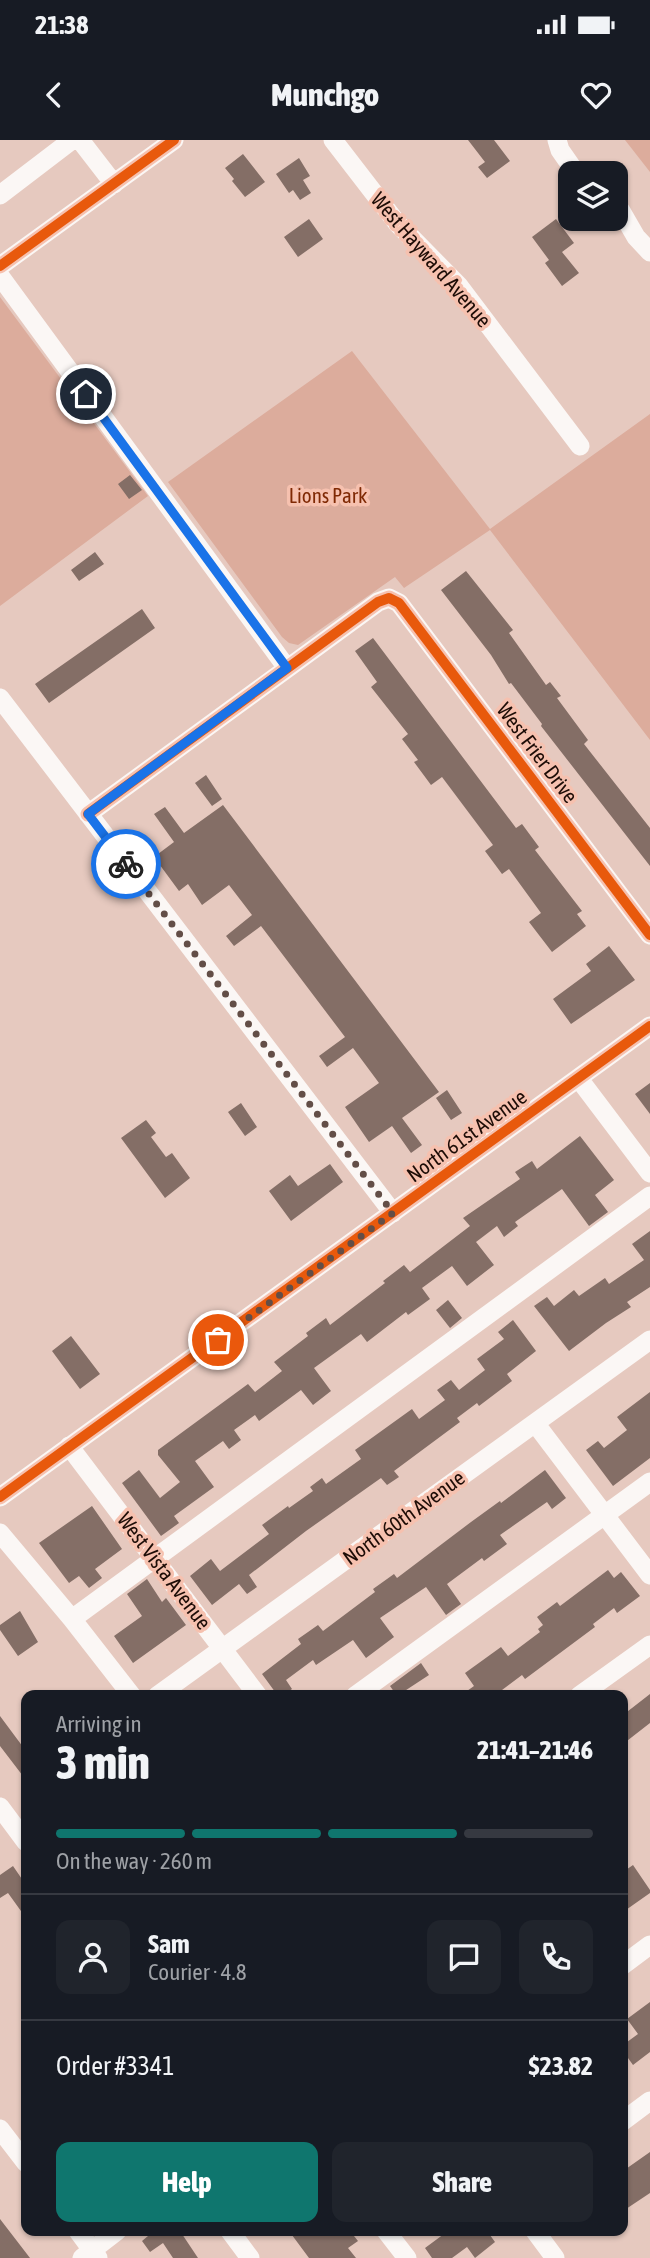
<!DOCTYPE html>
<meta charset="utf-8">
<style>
:root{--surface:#171b24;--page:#20242c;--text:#f1f3f6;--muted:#9ea1a6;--line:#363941;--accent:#0f766e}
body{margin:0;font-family:"Asap Condensed",sans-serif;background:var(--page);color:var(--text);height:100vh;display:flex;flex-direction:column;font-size:26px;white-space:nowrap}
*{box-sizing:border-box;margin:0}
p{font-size:23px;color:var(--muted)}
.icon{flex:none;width:38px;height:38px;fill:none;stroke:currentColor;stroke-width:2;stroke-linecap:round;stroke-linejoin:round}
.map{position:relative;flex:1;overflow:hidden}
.sheet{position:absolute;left:21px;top:1550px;width:607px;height:546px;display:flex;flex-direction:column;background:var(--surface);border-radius:14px;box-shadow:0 2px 5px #0004}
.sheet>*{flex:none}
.fabs{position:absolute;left:558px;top:21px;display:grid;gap:14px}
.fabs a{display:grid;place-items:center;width:70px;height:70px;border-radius:14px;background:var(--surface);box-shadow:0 2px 5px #0004;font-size:35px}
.pin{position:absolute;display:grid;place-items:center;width:60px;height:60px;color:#fff;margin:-30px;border:4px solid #fff;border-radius:50%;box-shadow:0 2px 7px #0007}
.courier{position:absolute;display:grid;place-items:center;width:70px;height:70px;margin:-35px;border:5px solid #1a73e8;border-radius:50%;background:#fff;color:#222;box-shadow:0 2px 9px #0007}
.head em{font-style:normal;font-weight:800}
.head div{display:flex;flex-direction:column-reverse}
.head{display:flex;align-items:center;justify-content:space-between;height:119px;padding:0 35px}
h1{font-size:46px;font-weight:800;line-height:52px}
.bar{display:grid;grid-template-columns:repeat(4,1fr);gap:10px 7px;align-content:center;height:84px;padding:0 35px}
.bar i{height:9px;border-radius:5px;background:var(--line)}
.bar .current{background:var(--accent)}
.bar p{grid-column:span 4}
.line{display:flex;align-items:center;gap:18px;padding:0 35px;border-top:2px solid var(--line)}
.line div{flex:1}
.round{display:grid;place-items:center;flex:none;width:74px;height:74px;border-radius:14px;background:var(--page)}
.button{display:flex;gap:14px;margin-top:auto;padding:14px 35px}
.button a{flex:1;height:80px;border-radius:14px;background:var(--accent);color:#fff;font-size:28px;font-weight:800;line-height:80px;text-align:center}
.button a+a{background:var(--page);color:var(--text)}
.status{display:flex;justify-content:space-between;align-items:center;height:49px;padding:0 35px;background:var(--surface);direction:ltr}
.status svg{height:19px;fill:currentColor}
header{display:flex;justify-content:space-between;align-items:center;height:91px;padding:0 35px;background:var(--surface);font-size:32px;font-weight:800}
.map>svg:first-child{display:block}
</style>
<div class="status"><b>21:38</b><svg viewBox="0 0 49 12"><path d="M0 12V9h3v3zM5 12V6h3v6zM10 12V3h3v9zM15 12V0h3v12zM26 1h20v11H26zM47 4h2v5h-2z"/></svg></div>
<header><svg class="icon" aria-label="back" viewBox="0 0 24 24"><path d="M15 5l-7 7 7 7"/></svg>Munchgo<svg class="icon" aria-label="heart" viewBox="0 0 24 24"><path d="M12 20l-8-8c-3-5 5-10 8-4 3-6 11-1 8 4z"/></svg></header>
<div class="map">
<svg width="650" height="2118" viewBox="0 0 650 2118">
<rect width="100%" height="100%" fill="#e6c9bf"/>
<path fill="#dcac9c" d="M 625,0 L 650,0 L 650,32 Z
M 0,157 L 148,356 L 0,466 Z
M 352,211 L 490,389 L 650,274 L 650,600 L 490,390 L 404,448 L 395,437 L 298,505 L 289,503 L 282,497 L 168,342 Z"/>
<path fill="#846e66" d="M 468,0 L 494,0 L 510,21 L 487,38 L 478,27 L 485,22 Z
M 243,14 L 265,42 L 245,57 L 232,41 L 234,39 L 225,28 Z
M 299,18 L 310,36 L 303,40 L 311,53 L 300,60 L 293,50 L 289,53 L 276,34 Z
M 309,79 L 323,99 L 298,117 L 284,97 Z
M 556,79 L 574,103 L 562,112 L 579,133 L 562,146 L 545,123 L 549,120 L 532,97 Z
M 130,335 L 142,350 L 129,359 L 118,344 Z
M 95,412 L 104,424 L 79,441 L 71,430 Z
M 466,431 L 513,490 L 509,493 L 546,545 L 550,542 L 561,556 L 557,558 L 588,600 L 584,604 L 650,688 L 650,726 L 541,586 L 542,584 L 511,543 L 509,544 L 491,515 L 441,450 Z
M 142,469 L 155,488 L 49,563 L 35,544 Z
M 373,498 L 516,688 L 522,684 L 539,707 L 535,710 L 582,771 L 577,774 L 586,786 L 552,812 L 529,782 L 541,773 L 509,729 L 502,734 L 485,711 L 493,705 L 442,637 L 431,645 L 414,622 L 418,620 L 402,599 L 408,594 L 371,547 L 377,542 L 355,511 Z
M 206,635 L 222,659 L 212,666 L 195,643 Z
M 223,665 L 439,952 L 402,978 L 422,1005 L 411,1013 L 392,986 L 369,1002 L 345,967 L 379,943 L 353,908 L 327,927 L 319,916 L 345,897 L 261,786 L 234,806 L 226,796 L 252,775 L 229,745 L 202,765 L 188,744 L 179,751 L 154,717 L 174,702 L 154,674 L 165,667 L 184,693 Z
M 609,806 L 635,840 L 571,884 L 553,859 L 591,831 L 586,824 Z
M 650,943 L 650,974 L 635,954 Z
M 447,950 L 462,973 L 451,980 L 436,958 Z
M 241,963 L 257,987 L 245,996 L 228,972 Z
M 146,980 L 156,993 L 151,997 L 166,1017 L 172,1013 L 190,1038 L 165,1058 L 121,998 Z
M 580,996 L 614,1040 L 595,1055 L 608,1072 L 589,1086 L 562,1049 L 515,1082 L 518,1086 L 504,1097 L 497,1086 L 476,1102 L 494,1125 L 467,1146 L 452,1126 L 422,1148 L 430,1159 L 408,1175 L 406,1172 L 367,1202 L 361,1194 L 314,1228 L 331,1251 L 313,1265 L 301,1250 L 259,1281 L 255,1275 L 234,1290 L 241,1300 L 229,1309 L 223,1301 L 195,1321 L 214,1347 L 174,1376 L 179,1383 L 161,1396 L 122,1343 L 139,1330 L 160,1358 L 180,1342 L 158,1315 L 158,1310 L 248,1244 L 255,1252 L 282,1231 L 274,1222 L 308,1196 L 306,1193 L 326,1178 L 330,1185 L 385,1143 L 383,1141 L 404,1125 L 410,1132 L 470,1086 L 463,1078 L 520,1039 L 515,1032 L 532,1021 L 537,1029 Z
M 330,1024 L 343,1042 L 291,1081 L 269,1051 L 290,1035 L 298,1046 Z
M 650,1091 L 650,1147 L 627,1162 L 631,1167 L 606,1183 L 569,1211 L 534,1166 L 547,1157 L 554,1166 L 574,1150 L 579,1156 L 605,1138 L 609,1144 L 644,1120 L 632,1104 Z
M 448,1160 L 462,1178 L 450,1188 L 436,1170 Z
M 513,1180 L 536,1211 L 507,1234 L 512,1241 L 479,1266 L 477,1263 L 457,1278 L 460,1282 L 394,1331 L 399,1337 L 387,1345 L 381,1338 L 306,1391 L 249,1435 L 257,1447 L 247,1454 L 239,1444 L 212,1465 L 190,1436 L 211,1419 L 220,1431 L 269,1394 L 262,1385 L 288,1366 L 289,1368 L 313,1351 L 310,1347 L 322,1338 L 326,1344 L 361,1319 L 355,1310 L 412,1269 L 419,1279 L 445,1260 L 437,1250 L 451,1240 L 459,1250 L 485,1230 L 477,1219 L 504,1199 L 498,1192 Z
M 71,1196 L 100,1234 L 80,1249 L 52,1211 Z
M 650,1252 L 650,1318 L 613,1346 L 586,1310 L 598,1301 L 604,1308 L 627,1290 L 617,1277 Z
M 545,1330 L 566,1358 L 552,1369 L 547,1362 L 500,1395 L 507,1404 L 484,1421 L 482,1418 L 447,1444 L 461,1464 L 446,1475 L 426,1447 L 380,1478 L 394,1497 L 366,1518 L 353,1500 L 316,1525 L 313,1520 L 286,1540 L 292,1549 L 282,1556 L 278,1556 L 262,1534 L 301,1504 L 298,1499 L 318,1485 L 323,1491 L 375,1452 L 373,1449 L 394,1434 L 397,1438 L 471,1382 L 500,1361 L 501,1363 Z
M 92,1366 L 122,1409 L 95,1429 L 102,1438 L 89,1448 L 79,1436 L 69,1443 L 39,1403 Z
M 608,1430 L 614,1438 L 621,1432 L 640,1456 L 617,1473 L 614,1468 L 593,1484 L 595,1487 L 525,1539 L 522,1535 L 494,1556 L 460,1556 L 474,1546 L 465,1533 L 501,1507 L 508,1516 L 540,1492 L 538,1489 L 543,1485 L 537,1477 L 557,1462 L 560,1466 Z
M 147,1439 L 162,1462 L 166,1458 L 186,1485 L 133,1523 L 114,1496 L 142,1476 L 127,1454 Z
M 20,1471 L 38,1502 L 18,1516 L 0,1490 L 0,1485 Z
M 421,1523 L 429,1535 L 397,1556 L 390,1546 Z
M 650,1554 L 650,1583 L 623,1604 L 623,1575 Z
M 0,1576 L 26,1611 L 26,1640 L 0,1606 Z
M 633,1725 L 650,1750 L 650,1753 L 623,1772 L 623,1732 Z
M 13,1726 L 26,1745 L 26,1778 L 8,1753 L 0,1758 L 0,1735 Z
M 650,1862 L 650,1912 L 633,1925 L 623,1911 L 623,1905 L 638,1894 L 627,1879 Z
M 650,2012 L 650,2053 L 623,2071 L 623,2031 Z
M 0,2079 L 30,2118 L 0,2118 Z
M 154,2091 L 180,2091 L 198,2118 L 173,2118 L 163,2103 L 150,2112 L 142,2101 Z
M 289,2091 L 350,2091 L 358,2101 L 348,2108 L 356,2118 L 309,2118 Z
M 448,2091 L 487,2091 L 495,2102 L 475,2118 L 467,2107 L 452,2118 L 432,2118 L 425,2108 Z"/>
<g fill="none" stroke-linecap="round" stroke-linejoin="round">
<path stroke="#fbf7f5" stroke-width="19" d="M 80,0 L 114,44
M 333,0 L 397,83 L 459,146 L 580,306
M 557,0 L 560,10 L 576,33
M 0,55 L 72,0
M 616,67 L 621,71 L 636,97 L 650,112
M 0,126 L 174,0
M 0,136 L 287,528
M 0,558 L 393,1073
M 88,674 L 378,462 L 389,458 L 399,463 L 650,795
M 579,939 L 650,1033
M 535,1283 L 650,1435
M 69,1306 L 258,1556
M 0,1357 L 650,886
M 0,1393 L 72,1479 L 132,1556
M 72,1479 L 650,1056
M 157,1556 L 650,1200
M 355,1556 L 650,1342
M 579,1556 L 650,1505
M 0,1667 L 26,1702
M 623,1825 L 650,1805
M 623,1981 L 650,1961
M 0,1989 L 26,2023
M 78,2091 L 98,2118
M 230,2091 L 250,2118
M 386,2091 L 407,2118
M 535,2091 L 555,2118
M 82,2118 L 117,2091"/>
<defs>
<path id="cycleway" d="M 0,126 L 174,0
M 88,674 L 378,462 L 389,458 L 399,463 L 650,795
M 0,1357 L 650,886"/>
</defs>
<use href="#cycleway" stroke="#f6c1af" stroke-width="15"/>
<use href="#cycleway" stroke="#e8590c" stroke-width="10"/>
</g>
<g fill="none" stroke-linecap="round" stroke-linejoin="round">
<path stroke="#634e47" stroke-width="7" stroke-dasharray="0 12.6" d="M 126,724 L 393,1073 L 218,1200"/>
<path stroke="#1a73e8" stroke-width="9" d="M 86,254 L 287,528 L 88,674 L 126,724"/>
</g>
<g text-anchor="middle" stroke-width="7" stroke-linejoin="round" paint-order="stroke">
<g font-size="21" fill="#1d0c06" stroke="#f6c1af">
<text transform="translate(431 120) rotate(49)" y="7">West Hayward Avenue</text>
<text transform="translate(537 613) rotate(53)" y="7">West Frier Drive</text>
<text transform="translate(467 996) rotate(-36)" y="7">North 61st Avenue</text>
<text transform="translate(404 1378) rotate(-36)" y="7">North 60th Avenue</text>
<text transform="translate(164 1431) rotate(53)" y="7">West Vista Avenue</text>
</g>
<g font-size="21" fill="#7f2904" stroke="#f6c1af">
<text x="328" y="363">Lions Park</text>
</g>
</g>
</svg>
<div class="fabs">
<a><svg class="icon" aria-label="layers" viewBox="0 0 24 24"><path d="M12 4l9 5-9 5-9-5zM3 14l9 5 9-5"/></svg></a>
</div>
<div class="pin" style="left:218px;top:1200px;background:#ea580c"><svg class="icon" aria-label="bag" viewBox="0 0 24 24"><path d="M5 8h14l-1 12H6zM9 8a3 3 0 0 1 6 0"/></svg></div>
<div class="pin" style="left:86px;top:254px;background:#1f2937"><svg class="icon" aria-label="home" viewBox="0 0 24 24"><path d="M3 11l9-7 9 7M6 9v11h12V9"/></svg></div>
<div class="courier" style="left:126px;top:724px"><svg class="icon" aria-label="bike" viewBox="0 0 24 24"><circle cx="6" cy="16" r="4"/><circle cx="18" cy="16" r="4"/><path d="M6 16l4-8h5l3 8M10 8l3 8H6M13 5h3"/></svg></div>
<section class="sheet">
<div class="head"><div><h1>3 min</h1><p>Arriving in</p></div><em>21:41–21:46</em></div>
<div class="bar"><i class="current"></i><i class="current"></i><i class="current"></i><i></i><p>On the way · 260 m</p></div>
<div class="line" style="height:126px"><a class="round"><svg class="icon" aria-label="person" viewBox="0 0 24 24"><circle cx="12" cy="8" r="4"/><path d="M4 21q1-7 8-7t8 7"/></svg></a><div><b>Sam</b><p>Courier · 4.8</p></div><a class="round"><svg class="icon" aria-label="chat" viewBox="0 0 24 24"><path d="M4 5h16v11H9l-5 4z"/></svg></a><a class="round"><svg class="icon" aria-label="phone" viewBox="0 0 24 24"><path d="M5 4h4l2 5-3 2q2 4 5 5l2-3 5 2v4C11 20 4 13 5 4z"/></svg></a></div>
<div class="line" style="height:91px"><div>Order #3341</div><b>$23.82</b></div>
<div class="button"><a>Help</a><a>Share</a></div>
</section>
</div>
